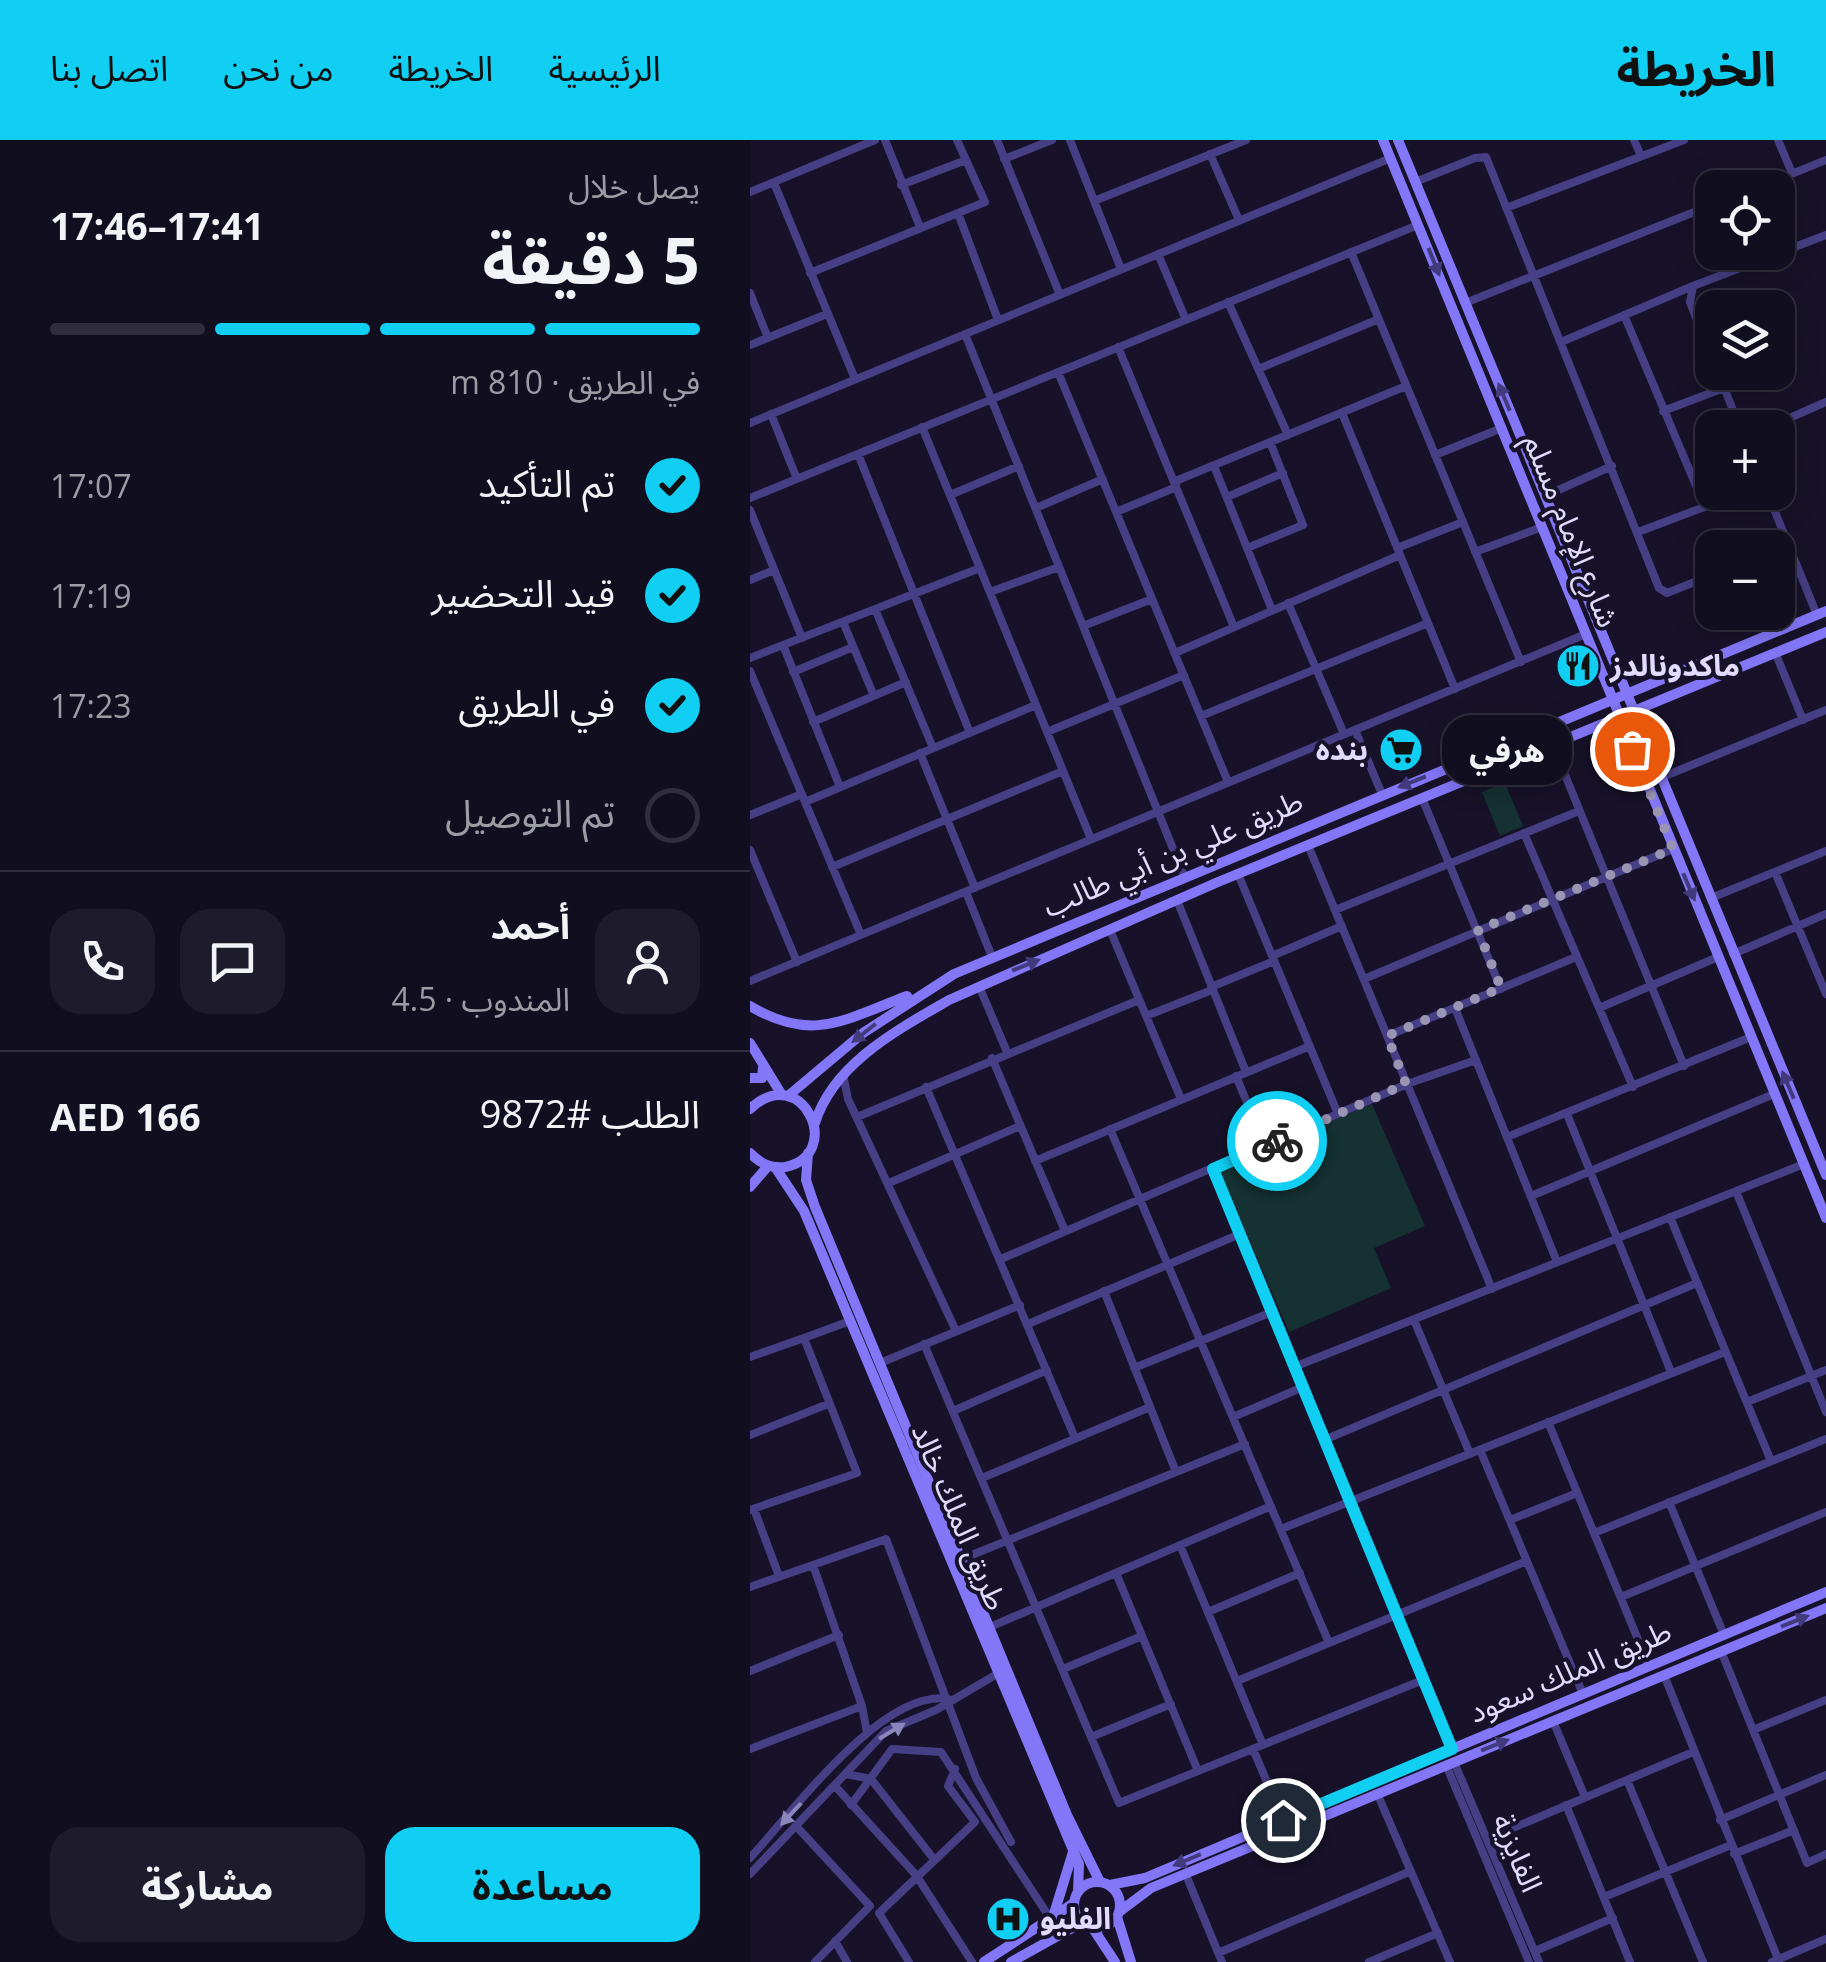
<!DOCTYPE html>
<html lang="ar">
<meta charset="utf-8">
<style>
:root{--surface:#110e1f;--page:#1e1c2c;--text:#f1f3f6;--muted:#9c9ca4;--line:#302e3d;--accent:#11cef3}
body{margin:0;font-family:"Open Sans","Noto Sans Arabic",sans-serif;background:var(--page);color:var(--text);direction:rtl;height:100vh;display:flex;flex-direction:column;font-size:38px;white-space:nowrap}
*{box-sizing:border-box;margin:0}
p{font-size:32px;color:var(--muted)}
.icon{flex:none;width:55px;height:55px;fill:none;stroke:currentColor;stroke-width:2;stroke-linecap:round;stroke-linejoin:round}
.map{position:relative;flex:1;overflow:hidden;direction:ltr}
.drawer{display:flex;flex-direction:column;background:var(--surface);width:750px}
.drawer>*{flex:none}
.controls{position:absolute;left:945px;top:30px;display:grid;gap:20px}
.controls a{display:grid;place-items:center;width:100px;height:100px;border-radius:20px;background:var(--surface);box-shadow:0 5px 25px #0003,0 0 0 2px var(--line);font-size:50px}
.pin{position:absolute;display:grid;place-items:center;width:85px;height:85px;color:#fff;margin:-42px;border:5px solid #fff;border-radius:50%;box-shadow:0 2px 10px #0007}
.courier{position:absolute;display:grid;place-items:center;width:100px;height:100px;margin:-50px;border:8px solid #11cef3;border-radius:50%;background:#fff;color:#222;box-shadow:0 2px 12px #0007}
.bubble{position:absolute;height:70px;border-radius:30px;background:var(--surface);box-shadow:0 5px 25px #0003,0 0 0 2px var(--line);font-size:32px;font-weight:700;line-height:70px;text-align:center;direction:rtl}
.summary em{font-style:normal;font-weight:700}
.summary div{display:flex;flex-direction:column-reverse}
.summary{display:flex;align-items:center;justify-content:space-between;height:170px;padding:0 50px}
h1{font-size:65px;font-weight:700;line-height:75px}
.bar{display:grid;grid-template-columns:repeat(4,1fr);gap:15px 10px;align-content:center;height:120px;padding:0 50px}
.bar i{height:12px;border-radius:8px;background:var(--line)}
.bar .current{background:var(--accent)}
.bar p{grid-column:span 4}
.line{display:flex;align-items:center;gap:25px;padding:0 50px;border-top:2px solid var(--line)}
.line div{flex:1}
.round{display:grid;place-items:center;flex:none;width:105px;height:105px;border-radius:30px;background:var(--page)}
ol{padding:0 50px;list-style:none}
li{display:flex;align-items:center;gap:30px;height:110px}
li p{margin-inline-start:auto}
li .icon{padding:10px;border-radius:50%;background:var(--accent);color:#111;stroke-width:4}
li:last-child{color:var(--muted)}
li i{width:55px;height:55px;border:5px solid var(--line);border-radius:50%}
.action{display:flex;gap:20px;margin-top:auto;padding:20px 50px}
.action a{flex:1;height:115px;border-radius:30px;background:var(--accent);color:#111;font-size:40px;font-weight:700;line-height:115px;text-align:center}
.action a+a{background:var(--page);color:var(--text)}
header{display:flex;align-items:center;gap:60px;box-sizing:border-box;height:140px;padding:0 50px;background:var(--accent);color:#111}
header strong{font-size:48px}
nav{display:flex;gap:55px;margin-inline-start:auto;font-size:35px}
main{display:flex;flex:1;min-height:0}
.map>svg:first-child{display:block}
</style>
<header>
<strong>الخريطة</strong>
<nav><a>الرئيسية</a><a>الخريطة</a><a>من نحن</a><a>اتصل بنا</a></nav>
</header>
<main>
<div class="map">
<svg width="1076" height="1822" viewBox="0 0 1076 1822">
<rect width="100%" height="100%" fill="#171229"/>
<path fill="#153132" d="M 755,643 L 773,686 L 750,696 L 732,652 Z
M 622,964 L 675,1086 L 624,1108 L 641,1148 L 539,1192 L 469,1029 Z"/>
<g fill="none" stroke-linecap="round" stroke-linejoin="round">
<path stroke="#473f85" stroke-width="8" d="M 135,0 L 170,87
M 207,0 L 235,62 L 208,73
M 247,0 L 310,155
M 320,0 L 371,129
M 884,0 L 891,16
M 1028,0 L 1042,33
M 460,14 L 489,80
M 254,19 L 302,0
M 665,42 L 725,18 L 736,17 L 909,448 L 917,453 L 962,435
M 24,43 L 105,239
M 151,45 L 216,20
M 1007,48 L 1076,20
M 0,52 L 125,0
M 344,61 L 496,0
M 756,68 L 934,0
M 601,112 L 771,522
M 408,114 L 436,180
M 60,133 L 208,73 L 248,180
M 0,153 L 18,198
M 478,162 L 538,295
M 715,163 L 962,65
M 874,175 L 955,367
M 215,194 L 434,736
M 811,202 L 943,146
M 0,205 L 77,174
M 368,207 L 484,487
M 962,219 L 940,162 L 943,146 L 1076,95
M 508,229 L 629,179
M 308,232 L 478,642
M 968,232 L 990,288
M 913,271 L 974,248
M 592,273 L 705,549
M 21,274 L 47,339
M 0,283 L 641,18
M 172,287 L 341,699
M 1017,288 L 1076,262
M 108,314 L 220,593
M 685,315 L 752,288
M 464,326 L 522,470
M 1017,352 L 1067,475
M 200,355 L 269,326
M 795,356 L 862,326
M 477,357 L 533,333
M 0,358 L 668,85
M 286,368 L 353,339
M 0,370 L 52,498
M 366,372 L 424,348 L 428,340 L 656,246
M 888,392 L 994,352
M 497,408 L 553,385 L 520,302
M 647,408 L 713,382
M 725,412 L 792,387
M 0,440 L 24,430
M 240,452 L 309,427
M 538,463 L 594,594
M 125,469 L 183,608
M 93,482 L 124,556
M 333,486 L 402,459
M 33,505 L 90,647
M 1025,512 L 1053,580
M 425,513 L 650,415
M 0,518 L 230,428
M 0,531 L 111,795
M 43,532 L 103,507
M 451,576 L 678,483
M 63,582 L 156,542
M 605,590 L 632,654
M 297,592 L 434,535
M 802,603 L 934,926
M 170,613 L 225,748
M 910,638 L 1076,570
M 672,658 L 751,849
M 55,662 L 286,565
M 0,675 L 52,654
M 774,693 L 883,947
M 558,705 L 742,1149
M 0,710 L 47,822
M 82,727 L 313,631
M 1025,732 L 1076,854
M 488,734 L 588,974
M 216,752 L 242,817
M 961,758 L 1076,711
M 427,760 L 496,932
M 585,770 L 829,671
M 360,790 L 431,959
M 983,814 L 1076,774
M 522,816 L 592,786
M 614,839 L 923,709
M 0,841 L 836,494
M 229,846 L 257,912
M 461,847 L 524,821
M 705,868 L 807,1122
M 849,868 L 968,817
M 396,876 L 462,850
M 637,896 L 826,817
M 242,918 L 315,1091
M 93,934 L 98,959 L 206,1191
M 486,936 L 515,1006
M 176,947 L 325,1298
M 817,974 L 921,1232
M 107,977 L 389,860
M 360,989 L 579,1503
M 757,997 L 1001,897
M 285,1021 L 560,906
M 463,1029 L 702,1609
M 139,1043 L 270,986
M 986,1051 L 1076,1272
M 781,1056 L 1024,954
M 920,1077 L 1021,1321
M 251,1119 L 657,944 L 726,920
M 354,1151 L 426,1332
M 664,1180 L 720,1314
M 278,1184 L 490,1094
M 54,1198 L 100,1181
M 174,1204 L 369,1663 L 673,1540
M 0,1217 L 54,1198 L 107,1333 L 0,1370
M 130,1223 L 270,1165
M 544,1227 L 1054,1024
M 384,1228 L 522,1172
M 997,1262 L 1076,1230
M 203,1271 L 297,1230
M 483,1277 L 553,1247
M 798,1282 L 899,1526
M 0,1295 L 78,1264
M 574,1300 L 947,1143
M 730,1310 L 833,1554
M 232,1338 L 400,1267
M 919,1362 L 974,1495
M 4,1369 L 29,1436
M 760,1380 L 827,1353
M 531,1389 L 975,1212
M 844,1393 L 1076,1299
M 430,1405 L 513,1605
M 212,1419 L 495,1304
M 63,1425 L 136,1399 L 226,1638 L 261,1702
M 366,1433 L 448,1631
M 0,1447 L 63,1425 L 112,1566 L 0,1609
M 871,1457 L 1076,1372
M 458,1472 L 550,1433
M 240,1487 L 521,1366
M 971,1511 L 1057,1723 L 1076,1714
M 313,1529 L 392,1496
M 0,1531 L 89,1495
M 914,1535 L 1028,1819
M 487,1541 L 777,1421
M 112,1566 L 117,1593
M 803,1581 L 835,1657
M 1003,1590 L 1076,1560
M 341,1597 L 421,1564
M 503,1609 L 533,1680
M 704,1622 L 789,1822
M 696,1625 L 779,1822
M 96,1634 L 121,1639 L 183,1718
M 877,1640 L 953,1822
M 85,1646 L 166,1735 L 222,1822
M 627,1653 L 700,1822
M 101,1665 L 142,1609 L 191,1612 L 302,1781
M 816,1665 L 880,1822
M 970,1680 L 1076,1635
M 46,1686 L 120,1766 L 65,1822
M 737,1699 L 943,1612
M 984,1714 L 1044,1690
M 0,1718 C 42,1673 133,1548 198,1559
M 0,1734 L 136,1591 L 186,1570 L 247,1534
M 436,1735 L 472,1822
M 854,1757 L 981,1705
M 85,1801 L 97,1822
M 785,1811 L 863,1778
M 468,1813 L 661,1731
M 159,1822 L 129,1773 L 225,1682 L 198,1646 L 205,1629
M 619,1822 L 688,1793
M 1022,1822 L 1076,1799"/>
<path stroke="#8377f8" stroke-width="10" d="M 633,0 L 1076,1078
M 648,0 L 1076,1035
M 0,866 C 62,903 94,880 157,856
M 0,903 L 32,955
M 0,938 L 12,938 L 13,928
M 38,956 L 113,893 L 204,834 L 1076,471
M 0,969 C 52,920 96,1015 35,1027 C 20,1029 10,1023 0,1013
M 65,983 C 83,924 147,890 199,860 L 468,742 L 1076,492
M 58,1013 L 56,1040 L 65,1067 L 317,1675 L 350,1742
M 25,1027 L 54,1071 L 329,1724 L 328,1752
M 0,1047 L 18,1026
M324 1765a23 23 0 1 1 46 0a23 23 0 1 1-46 0Z
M 360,1745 L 395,1738 L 1076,1452
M 369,1772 L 401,1748 L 1076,1468
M 303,1777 L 323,1712
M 367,1777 L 381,1822
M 342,1787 L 365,1822
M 234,1822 L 324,1763
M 261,1822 L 333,1782"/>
</g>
<defs><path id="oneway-solid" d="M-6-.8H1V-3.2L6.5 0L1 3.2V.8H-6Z" transform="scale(2.5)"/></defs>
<g fill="#423a7c">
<use href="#oneway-solid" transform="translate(684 122) rotate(68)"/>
<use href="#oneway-solid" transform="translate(754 257) rotate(-113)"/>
<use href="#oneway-solid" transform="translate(662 642) rotate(158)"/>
<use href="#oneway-solid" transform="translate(939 747) rotate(67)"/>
<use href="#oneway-solid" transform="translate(276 825) rotate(-22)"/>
<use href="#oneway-solid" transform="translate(114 893) rotate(142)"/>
<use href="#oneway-solid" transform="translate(1038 945) rotate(-113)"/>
<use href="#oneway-solid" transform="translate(1045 1481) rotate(-22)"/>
<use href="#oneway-solid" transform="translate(745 1605) rotate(-22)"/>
<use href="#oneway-solid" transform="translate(437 1720) rotate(157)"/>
</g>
<g fill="#8c85bb">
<use href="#oneway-solid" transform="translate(142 1591) rotate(-31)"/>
<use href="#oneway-solid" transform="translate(41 1674) rotate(133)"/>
</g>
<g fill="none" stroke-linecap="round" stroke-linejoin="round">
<path stroke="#9a95b3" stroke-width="10" stroke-dasharray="0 18" d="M 527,1001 L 656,944 L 637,896 L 751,848 L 728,790 L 923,709 L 882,609"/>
<path stroke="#11cef3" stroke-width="12" d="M 527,1001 L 463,1029 L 702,1609 L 533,1680"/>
</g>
<defs>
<symbol id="restaurant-disc" viewBox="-11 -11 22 22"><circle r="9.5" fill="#11cef3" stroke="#171229"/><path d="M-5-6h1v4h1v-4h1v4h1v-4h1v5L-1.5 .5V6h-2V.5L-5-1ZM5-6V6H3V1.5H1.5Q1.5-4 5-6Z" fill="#111"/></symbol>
<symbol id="supermarket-disc" viewBox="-11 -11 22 22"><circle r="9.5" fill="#11cef3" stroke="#171229"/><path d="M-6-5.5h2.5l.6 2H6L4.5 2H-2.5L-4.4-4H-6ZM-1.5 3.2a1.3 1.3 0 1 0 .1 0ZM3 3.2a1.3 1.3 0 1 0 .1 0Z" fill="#111"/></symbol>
<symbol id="hospital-disc" viewBox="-11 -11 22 22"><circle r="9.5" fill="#11cef3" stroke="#171229"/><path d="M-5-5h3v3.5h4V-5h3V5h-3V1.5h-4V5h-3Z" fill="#111"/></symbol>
</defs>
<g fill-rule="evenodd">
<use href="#restaurant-disc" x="803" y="501" width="50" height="50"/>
<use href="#supermarket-disc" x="626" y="585" width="50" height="50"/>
<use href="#hospital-disc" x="233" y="1754" width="50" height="50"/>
</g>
<g text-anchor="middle" stroke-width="8" stroke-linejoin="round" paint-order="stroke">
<g font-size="30" fill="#e1dbfd" stroke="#171229">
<text transform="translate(821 391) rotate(68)" y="10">شارع الإمام مسلم</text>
<text transform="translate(423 714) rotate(-23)" y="10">طريق علي بن أبي طالب</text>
<text transform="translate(209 1377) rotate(67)" y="10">طريق الملك خالد</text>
<text transform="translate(820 1532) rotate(-23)" y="10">طريق الملك سعود</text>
<text transform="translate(767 1713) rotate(67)" y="10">الفايزية</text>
</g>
<g font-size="30" font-weight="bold" fill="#e1dbfd" stroke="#171229" text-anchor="start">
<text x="860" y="536">ماكدونالدز</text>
<text x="618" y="620" text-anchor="end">بنده</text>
<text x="290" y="1789">الفليو</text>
</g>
</g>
</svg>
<div class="controls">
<a><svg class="icon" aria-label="locate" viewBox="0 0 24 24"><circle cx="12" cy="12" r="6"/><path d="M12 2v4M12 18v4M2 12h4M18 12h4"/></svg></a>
<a><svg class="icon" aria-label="layers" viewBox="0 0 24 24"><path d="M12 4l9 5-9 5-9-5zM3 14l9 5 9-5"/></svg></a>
<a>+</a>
<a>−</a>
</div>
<div class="pin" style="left:882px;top:609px;background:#ea580c"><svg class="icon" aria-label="bag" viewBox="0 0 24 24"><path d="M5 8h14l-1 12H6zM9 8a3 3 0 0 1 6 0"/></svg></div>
<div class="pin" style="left:533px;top:1680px;background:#1f2937"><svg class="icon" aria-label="home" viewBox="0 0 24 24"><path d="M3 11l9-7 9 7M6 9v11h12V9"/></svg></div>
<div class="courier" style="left:527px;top:1001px"><svg class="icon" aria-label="bike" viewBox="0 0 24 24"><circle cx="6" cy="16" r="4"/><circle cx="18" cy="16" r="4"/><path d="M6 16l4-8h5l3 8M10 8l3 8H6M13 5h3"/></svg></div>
<div class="bubble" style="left:692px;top:575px;width:130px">هرفي</div>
</div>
<section class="drawer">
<div class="summary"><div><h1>5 دقيقة</h1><p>يصل خلال</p></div><em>17:41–17:46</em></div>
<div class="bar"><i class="current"></i><i class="current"></i><i class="current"></i><i></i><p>في الطريق · 810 m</p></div>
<ol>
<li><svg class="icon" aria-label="check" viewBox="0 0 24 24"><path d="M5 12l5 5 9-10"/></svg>تم التأكيد<p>17:07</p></li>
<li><svg class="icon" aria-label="check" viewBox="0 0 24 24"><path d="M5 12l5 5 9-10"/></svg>قيد التحضير<p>17:19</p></li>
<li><svg class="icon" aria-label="check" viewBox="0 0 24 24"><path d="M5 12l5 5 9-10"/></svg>في الطريق<p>17:23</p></li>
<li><i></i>تم التوصيل</li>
</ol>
<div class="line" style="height:180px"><a class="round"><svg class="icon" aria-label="person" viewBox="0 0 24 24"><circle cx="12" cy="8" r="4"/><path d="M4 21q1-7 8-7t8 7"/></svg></a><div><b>أحمد</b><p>المندوب · 4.5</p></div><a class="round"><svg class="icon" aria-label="chat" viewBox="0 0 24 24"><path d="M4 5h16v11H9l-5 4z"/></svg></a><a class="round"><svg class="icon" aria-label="phone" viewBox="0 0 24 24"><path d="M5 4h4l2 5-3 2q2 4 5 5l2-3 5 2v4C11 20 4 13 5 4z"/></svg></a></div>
<div class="line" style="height:130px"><div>الطلب #9872</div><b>AED 166</b></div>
<div class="action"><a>مساعدة</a><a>مشاركة</a></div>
</section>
</main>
